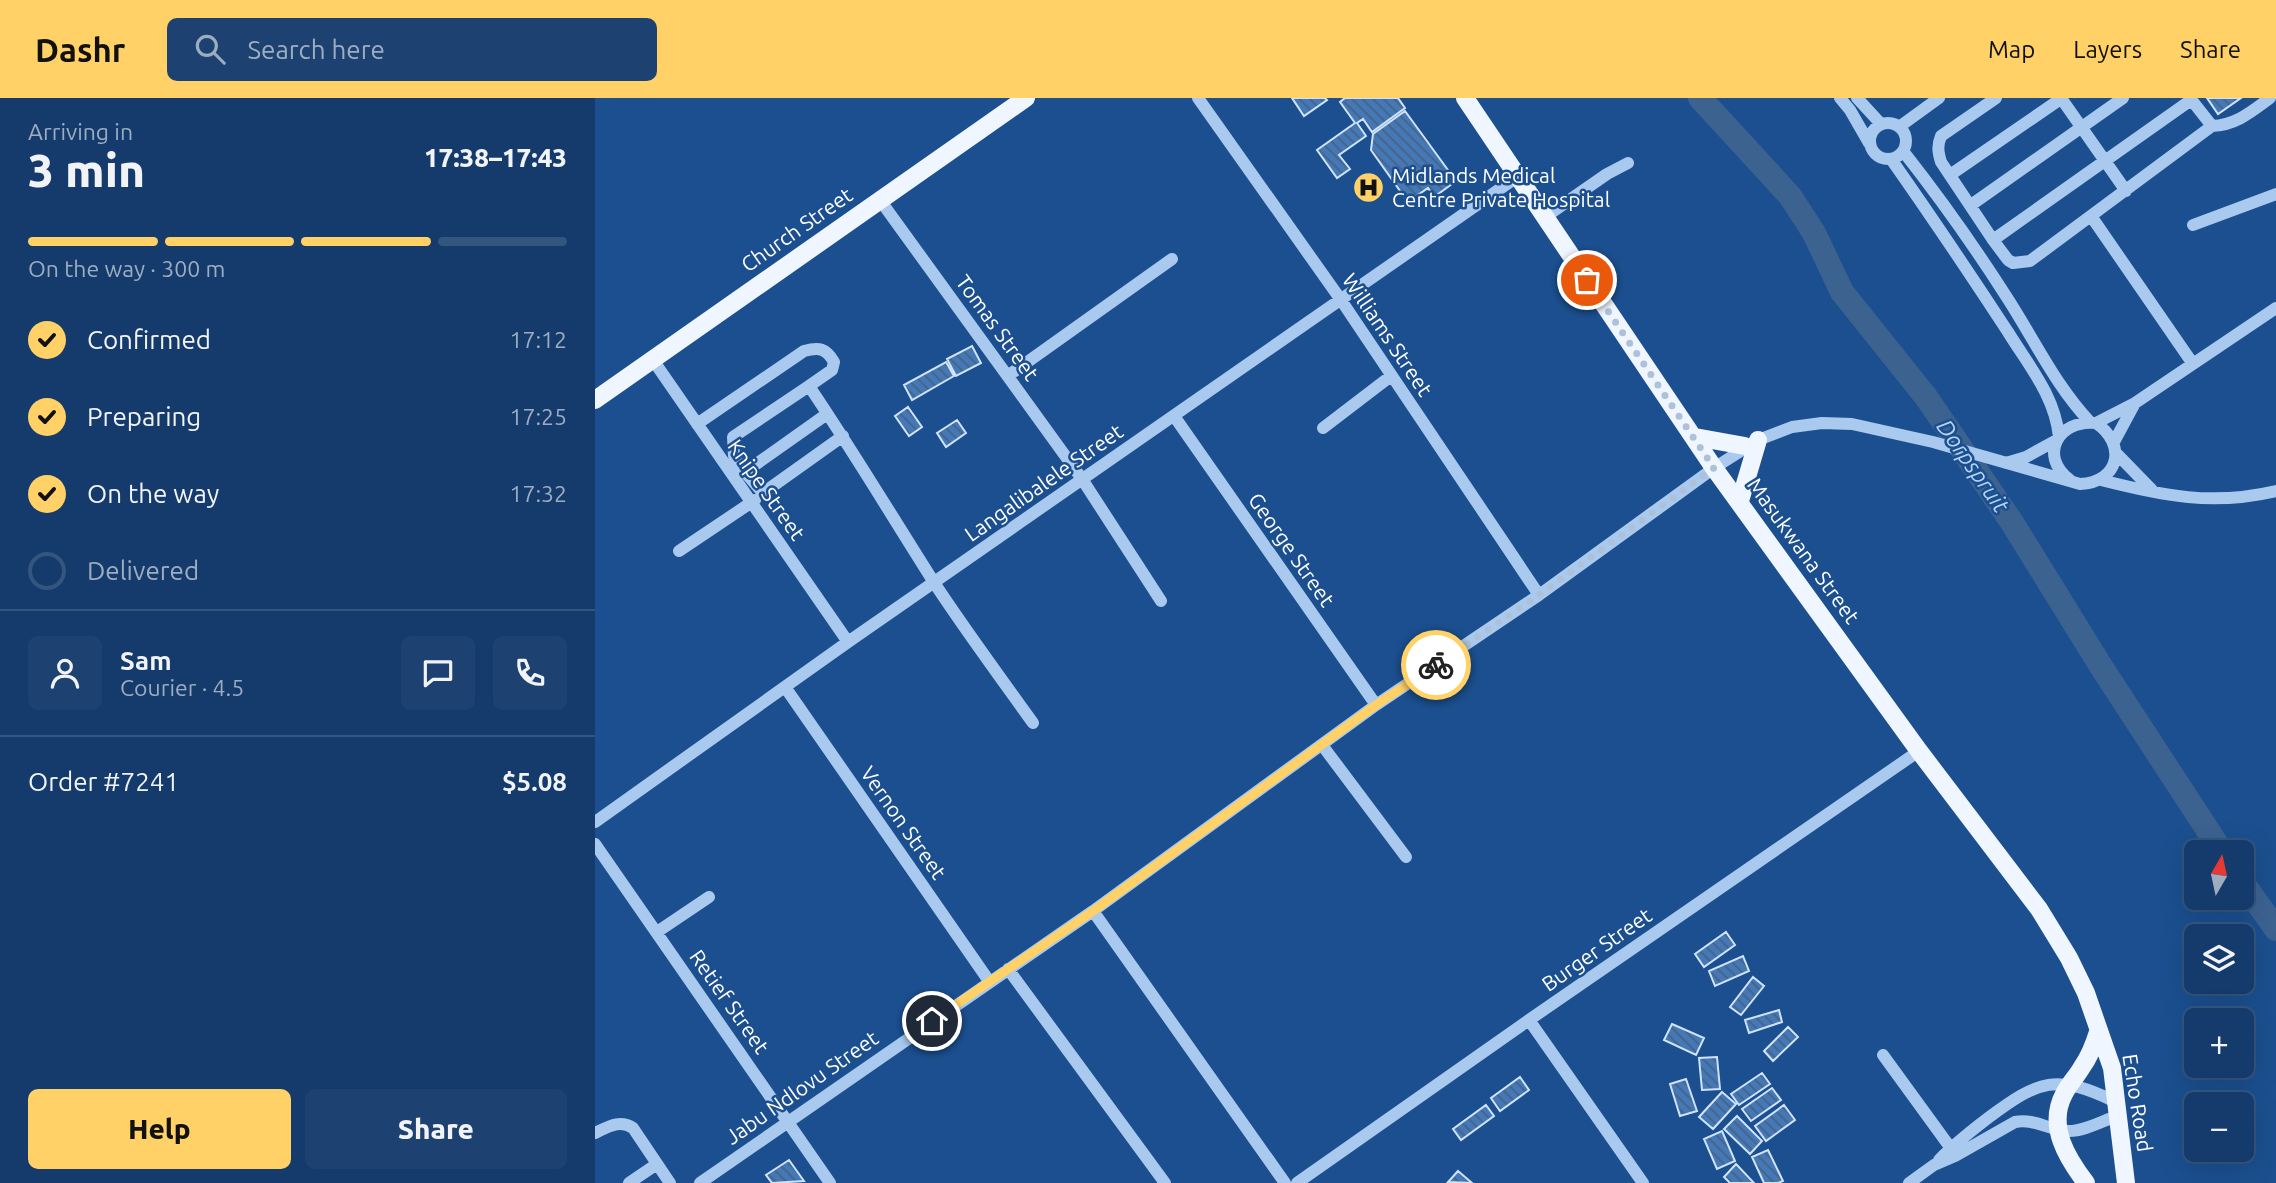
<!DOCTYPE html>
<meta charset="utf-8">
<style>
:root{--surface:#143b6b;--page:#1d4271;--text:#f1f3f6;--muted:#9dadc1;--line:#33557e;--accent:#ffd166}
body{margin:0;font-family:Ubuntu,sans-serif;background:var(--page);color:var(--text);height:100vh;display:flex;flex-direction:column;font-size:26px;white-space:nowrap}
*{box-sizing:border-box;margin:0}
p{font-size:23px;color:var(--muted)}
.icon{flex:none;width:38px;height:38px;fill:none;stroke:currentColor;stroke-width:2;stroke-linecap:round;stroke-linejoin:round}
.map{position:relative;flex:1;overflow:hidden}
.sheet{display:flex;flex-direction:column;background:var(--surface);width:595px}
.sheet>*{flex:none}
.needle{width:46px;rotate:9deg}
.fabs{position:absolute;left:1589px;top:742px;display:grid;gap:14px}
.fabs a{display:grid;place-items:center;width:70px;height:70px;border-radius:10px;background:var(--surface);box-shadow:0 7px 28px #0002,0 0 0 2px var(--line);font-size:35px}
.pin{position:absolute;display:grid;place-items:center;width:60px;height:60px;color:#fff;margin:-30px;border:4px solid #fff;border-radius:50%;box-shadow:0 2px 7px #0007}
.courier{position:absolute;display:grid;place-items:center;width:70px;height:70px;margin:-35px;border:5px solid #ffd166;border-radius:50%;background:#fff;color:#222;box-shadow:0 2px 9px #0007}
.head em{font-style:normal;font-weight:800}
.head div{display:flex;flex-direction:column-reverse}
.head{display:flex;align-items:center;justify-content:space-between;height:119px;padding:0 28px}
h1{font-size:46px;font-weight:800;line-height:52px}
.bar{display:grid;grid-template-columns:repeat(4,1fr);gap:10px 7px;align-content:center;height:84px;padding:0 28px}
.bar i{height:9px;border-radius:5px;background:var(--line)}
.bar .on{background:var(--accent)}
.bar p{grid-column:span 4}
.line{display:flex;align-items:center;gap:18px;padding:0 28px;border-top:2px solid var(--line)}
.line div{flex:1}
.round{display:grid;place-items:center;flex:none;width:74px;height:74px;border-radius:10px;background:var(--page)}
ol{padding:0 28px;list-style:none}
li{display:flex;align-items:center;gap:21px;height:77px}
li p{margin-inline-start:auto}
li .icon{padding:7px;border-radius:50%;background:var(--accent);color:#111;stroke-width:4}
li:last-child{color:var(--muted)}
li i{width:38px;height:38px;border:4px solid var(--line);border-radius:50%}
.primary-button{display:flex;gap:14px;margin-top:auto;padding:14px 28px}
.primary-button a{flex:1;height:80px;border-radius:10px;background:var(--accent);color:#111;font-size:28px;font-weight:800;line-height:80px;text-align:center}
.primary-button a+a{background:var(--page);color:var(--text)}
header{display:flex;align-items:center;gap:42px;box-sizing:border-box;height:98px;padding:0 35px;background:var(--accent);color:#111}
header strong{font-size:33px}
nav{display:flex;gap:38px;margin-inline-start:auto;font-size:24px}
.search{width:490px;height:63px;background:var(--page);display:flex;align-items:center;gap:18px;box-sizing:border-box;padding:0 24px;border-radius:10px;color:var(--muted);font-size:26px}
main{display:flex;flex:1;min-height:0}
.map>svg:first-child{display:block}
</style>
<header>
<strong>Dashr</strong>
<div class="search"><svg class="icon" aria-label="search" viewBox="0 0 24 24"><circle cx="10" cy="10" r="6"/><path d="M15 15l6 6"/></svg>Search here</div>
<nav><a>Map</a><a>Layers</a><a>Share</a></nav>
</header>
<main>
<section class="sheet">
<div class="head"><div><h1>3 min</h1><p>Arriving in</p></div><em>17:38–17:43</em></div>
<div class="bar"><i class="on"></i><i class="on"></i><i class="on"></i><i></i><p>On the way · 300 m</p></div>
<ol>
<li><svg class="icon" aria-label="check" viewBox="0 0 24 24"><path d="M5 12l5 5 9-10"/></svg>Confirmed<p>17:12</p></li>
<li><svg class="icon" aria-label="check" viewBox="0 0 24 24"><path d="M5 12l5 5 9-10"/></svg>Preparing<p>17:25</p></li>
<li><svg class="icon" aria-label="check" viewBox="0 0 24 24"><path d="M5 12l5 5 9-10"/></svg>On the way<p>17:32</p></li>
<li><i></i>Delivered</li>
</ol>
<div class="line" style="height:126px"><a class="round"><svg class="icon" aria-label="person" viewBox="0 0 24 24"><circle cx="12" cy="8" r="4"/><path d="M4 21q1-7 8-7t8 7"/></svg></a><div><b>Sam</b><p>Courier · 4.5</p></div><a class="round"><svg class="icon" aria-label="chat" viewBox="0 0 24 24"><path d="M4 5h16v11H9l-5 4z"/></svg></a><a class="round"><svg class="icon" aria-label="phone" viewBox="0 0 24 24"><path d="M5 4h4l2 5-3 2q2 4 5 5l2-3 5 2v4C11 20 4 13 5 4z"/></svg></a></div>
<div class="line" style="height:91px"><div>Order #7241</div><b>$5.08</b></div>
<div class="primary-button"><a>Help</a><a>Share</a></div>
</section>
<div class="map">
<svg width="1681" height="1085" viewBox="0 0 1681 1085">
<defs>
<pattern id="building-back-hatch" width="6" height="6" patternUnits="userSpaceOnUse" patternTransform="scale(1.75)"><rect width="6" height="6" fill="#4478b7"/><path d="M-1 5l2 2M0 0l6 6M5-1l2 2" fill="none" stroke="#486282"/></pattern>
</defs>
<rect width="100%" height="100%" fill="#1b4f8f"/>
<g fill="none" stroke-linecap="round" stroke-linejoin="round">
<path stroke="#3c6290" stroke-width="24" d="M 1105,0 L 1195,98 L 1219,135 L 1247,194 L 1331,299 L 1416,423 L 1507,570 L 1627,754
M 1647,784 L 1681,831"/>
</g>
<path fill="url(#building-back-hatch)" stroke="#cfe3fa" stroke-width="2" d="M 697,0 L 730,0 L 732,2 L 709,18 Z
M 750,0 L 803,0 L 810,10 L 777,34 L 768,21 L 762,25 L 771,38 L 744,57 L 755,71 L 742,80 L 722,52 L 760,25 L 745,4 Z
M 1612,0 L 1646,0 L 1623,16 Z
M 810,13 L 861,83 L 839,99 L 833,90 L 813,104 L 776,52 L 778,36 Z
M 377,248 L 386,265 L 361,278 L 352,261 Z
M 351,264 L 359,278 L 317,302 L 309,287 Z
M 313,309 L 327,329 L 314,338 L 300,318 Z
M 362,322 L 371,335 L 351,349 L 342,335 Z
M 1131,834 L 1140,847 L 1109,869 L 1100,856 Z
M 1148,858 L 1154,873 L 1120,888 L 1114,873 Z
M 1158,879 L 1169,888 L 1146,917 L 1135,909 Z
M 1184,912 L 1187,924 L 1154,935 L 1150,922 Z
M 1077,926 L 1109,940 L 1101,957 L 1069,942 Z
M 1193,929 L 1203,939 L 1178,963 L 1169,953 Z
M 1122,959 L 1125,991 L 1107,992 L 1104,960 Z
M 1167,975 L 1175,986 L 1144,1007 L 1136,996 Z
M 925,979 L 934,992 L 905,1013 L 896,1000 Z
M 1091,981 L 1102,1013 L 1085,1018 L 1075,986 Z
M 1177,990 L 1186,1002 L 1156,1023 L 1147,1011 Z
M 1127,994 L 1141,1006 L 1118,1031 L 1104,1019 Z
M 891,1007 L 899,1018 L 866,1042 L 858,1031 Z
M 1189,1007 L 1200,1022 L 1171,1043 L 1160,1028 Z
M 1142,1018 L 1167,1043 L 1155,1056 L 1129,1031 Z
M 1127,1033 L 1140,1063 L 1122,1071 L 1109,1041 Z
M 1173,1052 L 1188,1083 L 1183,1085 L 1169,1085 L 1157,1059 Z
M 194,1062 L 209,1083 L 177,1085 L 171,1077 Z
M 1141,1066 L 1159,1085 L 1135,1085 L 1129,1079 Z
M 863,1073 L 877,1085 L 853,1084 Z"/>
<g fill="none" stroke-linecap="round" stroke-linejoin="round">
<path stroke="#a9c9ee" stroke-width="12" d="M 603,0 L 746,202 L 944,497
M 1245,0 L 1255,12 L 1274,45
M 1262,0 L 1286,26
M 1401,0 L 1346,38 C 1342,48 1343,54 1346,64 L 1398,142 L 1413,162 L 1418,165 L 1435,163 L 1617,28
M 1466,0 L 1531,93
M 1595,0 L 1617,28 C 1641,27 1656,14 1675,0
M1275 43a18 18 0 1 1 36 0a18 18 0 1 1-36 0Z
M 1304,29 L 1344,0
M 1308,53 C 1345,100 1379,148 1411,198 C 1439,241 1460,287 1495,324
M 1296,61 C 1336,118 1375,176 1413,234 C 1434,268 1460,298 1464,339
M 1355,77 L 1467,0
M 285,102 L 487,381 L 566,503
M 1376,107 L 1528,0
M 1496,118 L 1598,266
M 950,119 L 1012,76 L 1033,65
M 1598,127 L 1681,96
M 1398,142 L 1596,2
M 58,262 L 253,544
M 414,277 L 577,161
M 232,316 L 150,374 L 139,358 L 138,339 L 214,288 C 258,353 298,420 340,486 C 371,533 405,579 438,625
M 579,318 L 781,607
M 1501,325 L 1540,305 L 1681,210
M 102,326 L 209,253 C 224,249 231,250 239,264 L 237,272 L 214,288
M 728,330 L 796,278
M 1519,344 L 1540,305
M 1521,355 L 1557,392
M 1411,365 L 1431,359 L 1462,342
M 150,374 L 168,395 L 248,338
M 1506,382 C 1569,398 1617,408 1681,393
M 84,453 L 160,402
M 190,589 L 394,883
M 727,647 L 811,759
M 0,724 L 253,544 L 922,79
M 0,746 L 235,1085
M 498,813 L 690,1085
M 62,834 L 114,799
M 413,871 L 570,1085
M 934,922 L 1048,1085
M 1288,957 L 1360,1056
M 0,1035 C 13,1029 25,1021 38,1030 L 75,1085
M 1344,1062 C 1359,1046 1376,1033 1393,1020 C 1444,982 1461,975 1521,1004
M 34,1085 L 62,1066
M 105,1085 L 498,813 L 781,607 L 944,497 L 1119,370 L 1163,342 L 1197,329 L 1227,325 L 1257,326 L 1338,344 L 1485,386 C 1525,384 1532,346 1501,325 C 1463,321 1443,358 1475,382
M 702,1085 L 934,922 L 1324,653
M 1314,1085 L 1339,1067 L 1360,1058 L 1420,1024 C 1440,1020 1455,1033 1474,1033 C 1490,1033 1507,1023 1522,1018"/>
<path stroke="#f0f6ff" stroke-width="18" d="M 870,0 L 1119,370 L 1324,653 L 1444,811 L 1474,860 L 1491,895 L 1517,970 L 1531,1085
M 0,302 L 431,0
M 1100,339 L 1150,348
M 1145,403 L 1163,342
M 1491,1085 C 1472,1060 1452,1028 1469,996 C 1474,986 1482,978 1487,969 C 1495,958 1499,947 1503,934"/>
</g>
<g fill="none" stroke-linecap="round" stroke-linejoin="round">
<path stroke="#afc1d8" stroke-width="7" stroke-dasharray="0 12.6" d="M 841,567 L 944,497 L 1119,370 L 992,182"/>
<path stroke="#ffd166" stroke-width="9" d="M 337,923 L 498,813 L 781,607 L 841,567"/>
</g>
<defs>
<symbol id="hospital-disc" viewBox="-11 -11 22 22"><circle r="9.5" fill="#ffd166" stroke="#1b4f8f"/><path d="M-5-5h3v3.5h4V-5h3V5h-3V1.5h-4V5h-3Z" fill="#111"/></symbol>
</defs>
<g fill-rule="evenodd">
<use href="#hospital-disc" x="756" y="72" width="35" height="35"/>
</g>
<g text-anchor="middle" stroke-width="5" stroke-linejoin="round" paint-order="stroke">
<g font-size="21" fill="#fff" stroke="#1b4f8f" text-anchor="start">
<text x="797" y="85">Midlands Medical<tspan x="797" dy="24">Centre Private Hospital</tspan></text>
</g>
<g font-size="21" fill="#fff" stroke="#1b4f8f">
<text transform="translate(202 132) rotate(-35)" y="7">Church Street</text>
<text transform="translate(402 230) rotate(54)" y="7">Tomas Street</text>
<text transform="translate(792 237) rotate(56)" y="7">Williams Street</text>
<text transform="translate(449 385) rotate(-35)" y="7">Langalibalele Street</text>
<text transform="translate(171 392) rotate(55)" y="7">Knipe Street</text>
<text transform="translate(696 452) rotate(55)" y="7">George Street</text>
<text transform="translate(1208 453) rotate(54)" y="7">Masukwana Street</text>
<text transform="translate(308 725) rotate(55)" y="7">Vernon Street</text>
<text transform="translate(1002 852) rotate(-35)" y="7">Burger Street</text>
<text transform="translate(134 904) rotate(55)" y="7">Retief Street</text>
<text transform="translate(207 990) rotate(-35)" y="7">Jabu Ndlovu Street</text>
<text transform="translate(1542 1005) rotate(81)" y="7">Echo Road</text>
</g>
<g font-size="23" font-style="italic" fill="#b5d3f5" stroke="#1b4f8f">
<text transform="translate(1378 368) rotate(55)" y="8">Dorpspruit</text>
</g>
</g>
</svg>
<div class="fabs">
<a><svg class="needle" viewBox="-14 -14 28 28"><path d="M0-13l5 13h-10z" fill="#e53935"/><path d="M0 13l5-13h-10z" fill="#9dadc1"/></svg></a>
<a><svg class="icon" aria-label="layers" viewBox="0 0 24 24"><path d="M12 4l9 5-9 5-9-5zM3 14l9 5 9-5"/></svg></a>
<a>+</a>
<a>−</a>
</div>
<div class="pin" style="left:992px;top:182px;background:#ea580c"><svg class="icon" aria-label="bag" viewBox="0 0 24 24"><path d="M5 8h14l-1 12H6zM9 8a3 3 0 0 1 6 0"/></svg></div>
<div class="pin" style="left:337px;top:923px;background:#1f2937"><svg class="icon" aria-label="home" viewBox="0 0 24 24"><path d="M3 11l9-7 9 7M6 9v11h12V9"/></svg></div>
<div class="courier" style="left:841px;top:567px"><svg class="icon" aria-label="bike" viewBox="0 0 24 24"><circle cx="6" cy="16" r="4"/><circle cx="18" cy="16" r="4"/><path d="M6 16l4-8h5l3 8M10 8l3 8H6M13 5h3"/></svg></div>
</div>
</main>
